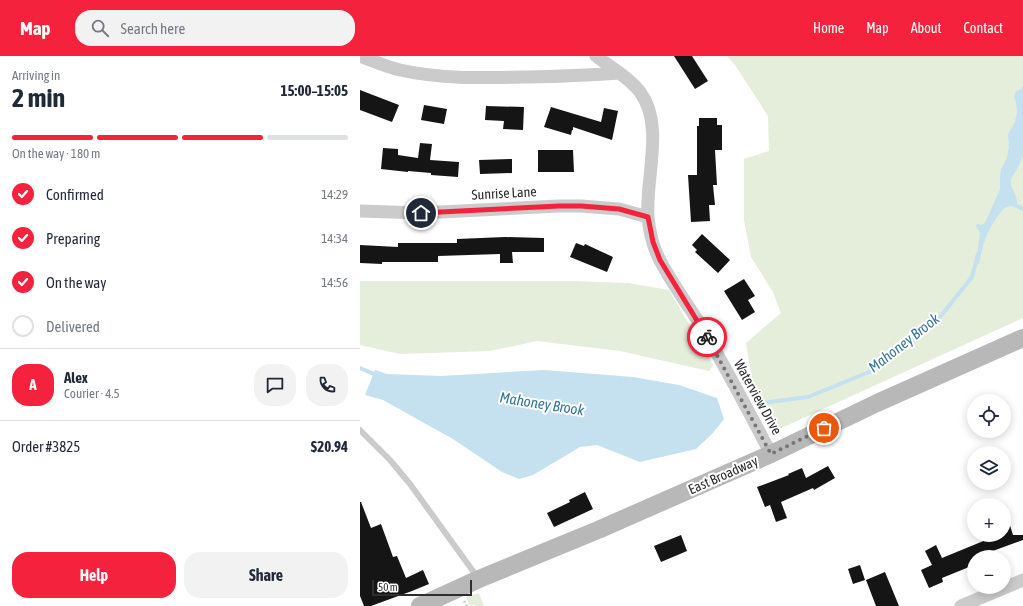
<!DOCTYPE html>
<meta charset="utf-8">
<style>
:root{--surface:#fff;--page:#f2f2f3;--text:#1f2937;--muted:#747a83;--line:#e0e1e3;--accent:#f4223c}
body{margin:0;font-family:"Asap Condensed",sans-serif;background:var(--page);color:var(--text);height:100vh;display:flex;flex-direction:column;font-size:15px;white-space:nowrap}
*{box-sizing:border-box;margin:0}
p{font-size:13px;color:var(--muted)}
.icon{flex:none;width:22px;height:22px;fill:none;stroke:currentColor;stroke-width:2;stroke-linecap:round;stroke-linejoin:round}
.map{position:relative;flex:1;overflow:hidden}
.panel{display:flex;flex-direction:column;background:var(--surface);width:360px}
.panel>*{flex:none}
.controls{position:absolute;left:607px;top:338px;display:grid;gap:8px}
.controls a{display:grid;place-items:center;width:44px;height:44px;border-radius:50%;background:var(--surface);box-shadow:0 2px 10px #0003;font-size:20px}
.scale{position:absolute;left:12px;bottom:10px;width:100px;box-sizing:border-box;padding-left:4px;border:2px solid #2e2e2e;border-top:0;font-size:11px;line-height:14px;white-space:nowrap;color:#2e2e2e;-webkit-text-stroke:3px #fff;paint-order:stroke}
.pin{position:absolute;display:grid;place-items:center;width:34px;height:34px;color:#fff;margin:-17px;border:2px solid #fff;border-radius:50%;box-shadow:0 1px 4px #0007}
.courier{position:absolute;display:grid;place-items:center;width:40px;height:40px;margin:-20px;border:3px solid #f4223c;border-radius:50%;background:#fff;color:#222;box-shadow:0 1px 5px #0007}
.headline em{font-style:normal;font-weight:700}
.headline div{display:flex;flex-direction:column-reverse}
.headline{display:flex;align-items:center;justify-content:space-between;height:68px;padding:0 12px}
h1{font-size:26px;font-weight:700;line-height:30px}
.bar{display:grid;grid-template-columns:repeat(4,1fr);gap:6px 4px;align-content:center;height:48px;padding:0 12px}
.bar i{height:5px;border-radius:3px;background:var(--line)}
.bar .on{background:var(--accent)}
.bar p{grid-column:span 4}
.line{display:flex;align-items:center;gap:10px;padding:0 12px;border-top:1px solid var(--line)}
.line div{flex:1}
.round{display:grid;place-items:center;flex:none;width:42px;height:42px;border-radius:16px;background:var(--page)}
ol{padding:0 12px;list-style:none}
li{display:flex;align-items:center;gap:12px;height:44px}
li p{margin-inline-start:auto}
li .icon{padding:4px;border-radius:50%;background:var(--accent);color:#fff;stroke-width:4}
li:last-child{color:var(--muted)}
li i{width:22px;height:22px;border:2px solid var(--line);border-radius:50%}
.cta{display:flex;gap:8px;margin-top:auto;padding:8px 12px}
.cta a{flex:1;height:46px;border-radius:16px;background:var(--accent);color:#fff;font-size:16px;font-weight:700;line-height:46px;text-align:center}
.cta a+a{background:var(--page);color:var(--text)}
header{display:flex;align-items:center;gap:24px;box-sizing:border-box;height:56px;padding:0 20px;background:var(--accent);color:#fff}
header strong{font-size:19px}
nav{display:flex;gap:22px;margin-inline-start:auto;font-size:14px}
.search{width:280px;height:36px;background:var(--page);display:flex;align-items:center;gap:10px;box-sizing:border-box;padding:0 14px;border-radius:16px;color:var(--muted);font-size:15px}
main{display:flex;flex:1;min-height:0}
.map>svg:first-child{display:block}
</style>
<header>
<strong>Map</strong>
<div class="search"><svg class="icon" aria-label="search" viewBox="0 0 24 24"><circle cx="10" cy="10" r="6"/><path d="M15 15l6 6"/></svg>Search here</div>
<nav><a>Home</a><a>Map</a><a>About</a><a>Contact</a></nav>
</header>
<main>
<section class="panel">
<div class="headline"><div><h1>2 min</h1><p>Arriving in</p></div><em>15:00–15:05</em></div>
<div class="bar"><i class="on"></i><i class="on"></i><i class="on"></i><i></i><p>On the way · 180 m</p></div>
<ol>
<li><svg class="icon" aria-label="check" viewBox="0 0 24 24"><path d="M5 12l5 5 9-10"/></svg>Confirmed<p>14:29</p></li>
<li><svg class="icon" aria-label="check" viewBox="0 0 24 24"><path d="M5 12l5 5 9-10"/></svg>Preparing<p>14:34</p></li>
<li><svg class="icon" aria-label="check" viewBox="0 0 24 24"><path d="M5 12l5 5 9-10"/></svg>On the way<p>14:56</p></li>
<li><i></i>Delivered</li>
</ol>
<div class="line" style="height:72px"><b class="round" style="background:var(--accent);color:#fff">A</b><div><b>Alex</b><p>Courier · 4.5</p></div><a class="round"><svg class="icon" aria-label="chat" viewBox="0 0 24 24"><path d="M4 5h16v11H9l-5 4z"/></svg></a><a class="round"><svg class="icon" aria-label="phone" viewBox="0 0 24 24"><path d="M5 4h4l2 5-3 2q2 4 5 5l2-3 5 2v4C11 20 4 13 5 4z"/></svg></a></div>
<div class="line" style="height:52px"><div>Order #3825</div><b>$20.94</b></div>
<div class="cta"><a>Help</a><a>Share</a></div>
</section>
<div class="map">
<svg width="663" height="550" viewBox="0 0 663 550">
<rect width="100%" height="100%" fill="#fff"/>
<path fill="#e5eddb" d="M 367,0 L 663,0 L 663,262 L 417,374 L 404,358 L 395,341 L 386,287 L 421,257 L 413,236 L 391,201 L 384,164 L 384,103 L 409,95 L 408,60 L 375,9 Z
M 0,225 L 215,225 L 268,227 L 309,234 L 353,309 L 349,315 L 260,295 L 177,285 L 130,295 L 40,298 L 0,289 Z
M 119,537 L 124,550 L 116,550 L 115,549 L 110,550 L 106,541 Z"/>
<path fill="#c5e0ee" d="M 663,30 L 663,100 C 660,105 659,110 656,115 C 654,118 651,121 651,126 C 651,133 657,139 657,147 L 652,150 L 644,152 C 634,164 625,179 622,194 C 620,199 621,205 618,209 L 617,200 L 620,177 L 616,170 L 617,168 L 621,169 L 625,167 L 640,133 L 640,122 L 641,113 L 646,104 L 649,92 L 648,78 L 655,66 L 657,56 L 656,46 L 654,41 L 656,35 L 661,33 Z
M 15,314 L 27,318 L 81,320 L 184,314 L 273,321 L 319,329 L 357,342 L 364,363 L 352,378 L 336,393 L 280,406 L 237,389 L 220,391 L 173,419 L 159,423 L 142,416 L 93,383 L 23,344 L 5,339 Z"/>
<g fill="none" stroke-linecap="round" stroke-linejoin="round">
<path stroke="#c5e0ee" stroke-width="4" d="M 651,147 L 663,153
M 0,312 L 19,320
M 402,347 L 448,341 L 514,314 L 576,266 L 612,221 L 618,198"/>
</g>
<path fill="#151515" d="M 314,0 L 332,0 L 348,25 L 335,33 Z
M 0,34 L 39,49 L 32,66 L 0,54 Z
M 64,49 L 87,53 L 84,68 L 61,64 Z
M 126,50 L 164,51 L 163,74 L 143,73 L 144,65 L 125,64 Z
M 191,51 L 241,66 L 244,52 L 258,55 L 252,84 L 213,71 L 213,74 L 212,74 L 211,79 L 184,71 Z
M 339,62 L 357,62 L 357,69 L 362,69 L 362,94 L 355,94 L 357,129 L 353,129 L 355,149 L 349,149 L 350,165 L 331,166 L 328,119 L 337,119 L 337,70 L 339,70 Z
M 60,87 L 72,88 L 70,104 L 99,106 L 98,121 L 71,119 L 71,117 L 48,115 L 48,116 L 21,113 L 23,92 L 38,93 L 38,99 L 58,102 Z
M 178,94 L 213,94 L 214,116 L 178,116 Z
M 152,103 L 152,117 L 120,118 L 119,104 Z
M 342,178 L 370,204 L 358,217 L 335,196 L 337,194 L 332,189 Z
M 145,181 L 184,182 L 184,196 L 152,196 L 153,207 L 140,207 L 140,198 L 78,200 L 78,206 L 22,206 L 22,208 L 0,207 L 0,189 L 38,191 L 38,187 L 97,187 L 97,183 Z
M 216,187 L 224,190 L 225,188 L 253,201 L 247,216 L 210,201 Z
M 384,223 L 395,240 L 388,244 L 395,256 L 382,264 L 364,235 Z
M 468,410 L 475,422 L 454,434 L 453,432 L 421,446 L 427,462 L 416,466 L 410,449 L 405,451 L 397,431 L 429,419 L 428,418 L 442,412 L 446,422 Z
M 225,436 L 233,453 L 194,471 L 187,457 L 210,446 L 209,444 Z
M 0,446 L 1,446 L 11,472 L 21,468 L 33,501 L 37,500 L 46,522 L 63,514 L 69,528 L 52,535 L 11,550 L 4,550 L 0,540 Z
M 646,457 L 653,479 L 663,479 L 663,484 L 630,496 L 632,501 L 614,501 L 614,509 L 582,522 L 583,526 L 569,532 L 561,514 L 572,509 L 565,495 L 576,489 L 582,502 L 638,479 L 644,479 L 644,458 Z
M 321,479 L 327,495 L 301,506 L 294,490 Z
M 500,509 L 505,524 L 493,528 L 488,513 Z
M 525,516 L 539,550 L 516,550 L 506,524 Z"/>
<g fill="none" stroke-linecap="round" stroke-linejoin="round">
<path stroke="#cbcbcb" stroke-width="2.5" stroke-dasharray="2 2" stroke-linecap="butt" d="M 104,545 L 107,550"/>
<path stroke="#cbcbcb" stroke-width="6" d="M 0,374 L 30,404 L 50,428 L 118,522"/>
<path stroke="#cbcbcb" stroke-width="13" d="M 0,0 C 13,5 27,11 40,14 C 80,23 121,22 161,21 C 194,21 226,19 259,17
M 236,0 C 250,11 270,22 280,36 C 305,69 285,123 288,161 C 289,171 292,186 296,196 C 308,223 328,248 343,273 C 367,314 389,356 411,398
M 0,155 L 61,157 L 199,150 L 221,150 L 259,153 L 288,161
M 601,550 L 663,524"/>
<path stroke="#b8b8b8" stroke-width="18" d="M 60,550 L 119,523 L 238,474 L 411,398 L 517,347 L 663,282"/>
</g>
<g fill="none" stroke-linecap="round" stroke-linejoin="round">
<path stroke="#777" stroke-width="4" stroke-dasharray="0 7.2" d="M 347,281 L 411,398 L 464,372"/>
<path stroke="#f4223c" stroke-width="5" d="M 61,157 L 199,150 L 221,150 L 259,153 L 288,161 L 293,186 L 300,204 L 347,281"/>
</g>
<g text-anchor="middle" stroke-width="4" stroke-linejoin="round" paint-order="stroke">
<g font-size="14" fill="#2e2e2e" stroke="#fff">
<text transform="translate(144 137) rotate(-3)" y="5">Sunrise Lane</text>
<text transform="translate(398 341) rotate(61)" y="5">Waterview Drive</text>
<text transform="translate(363 419) rotate(-24)" y="5">East Broadway</text>
</g>
<g font-size="15" font-style="italic" fill="#357697" stroke="#fff">
<text transform="translate(544 287) rotate(-38)" y="5">Mahoney Brook</text>
<text transform="translate(182 348) rotate(9)" y="5">Mahoney Brook</text>
</g>
</g>
</svg>
<div class="controls">
<a><svg class="icon" aria-label="locate" viewBox="0 0 24 24"><circle cx="12" cy="12" r="6"/><path d="M12 2v4M12 18v4M2 12h4M18 12h4"/></svg></a>
<a><svg class="icon" aria-label="layers" viewBox="0 0 24 24"><path d="M12 4l9 5-9 5-9-5zM3 14l9 5 9-5"/></svg></a>
<a>+</a>
<a>−</a>
</div>
<div class="scale">50 m</div>
<div class="pin" style="left:464px;top:372px;background:#ea580c"><svg class="icon" aria-label="bag" viewBox="0 0 24 24"><path d="M5 8h14l-1 12H6zM9 8a3 3 0 0 1 6 0"/></svg></div>
<div class="pin" style="left:61px;top:157px;background:#1f2937"><svg class="icon" aria-label="home" viewBox="0 0 24 24"><path d="M3 11l9-7 9 7M6 9v11h12V9"/></svg></div>
<div class="courier" style="left:347px;top:281px"><svg class="icon" aria-label="bike" viewBox="0 0 24 24"><circle cx="6" cy="16" r="4"/><circle cx="18" cy="16" r="4"/><path d="M6 16l4-8h5l3 8M10 8l3 8H6M13 5h3"/></svg></div>
</div>
</main>
